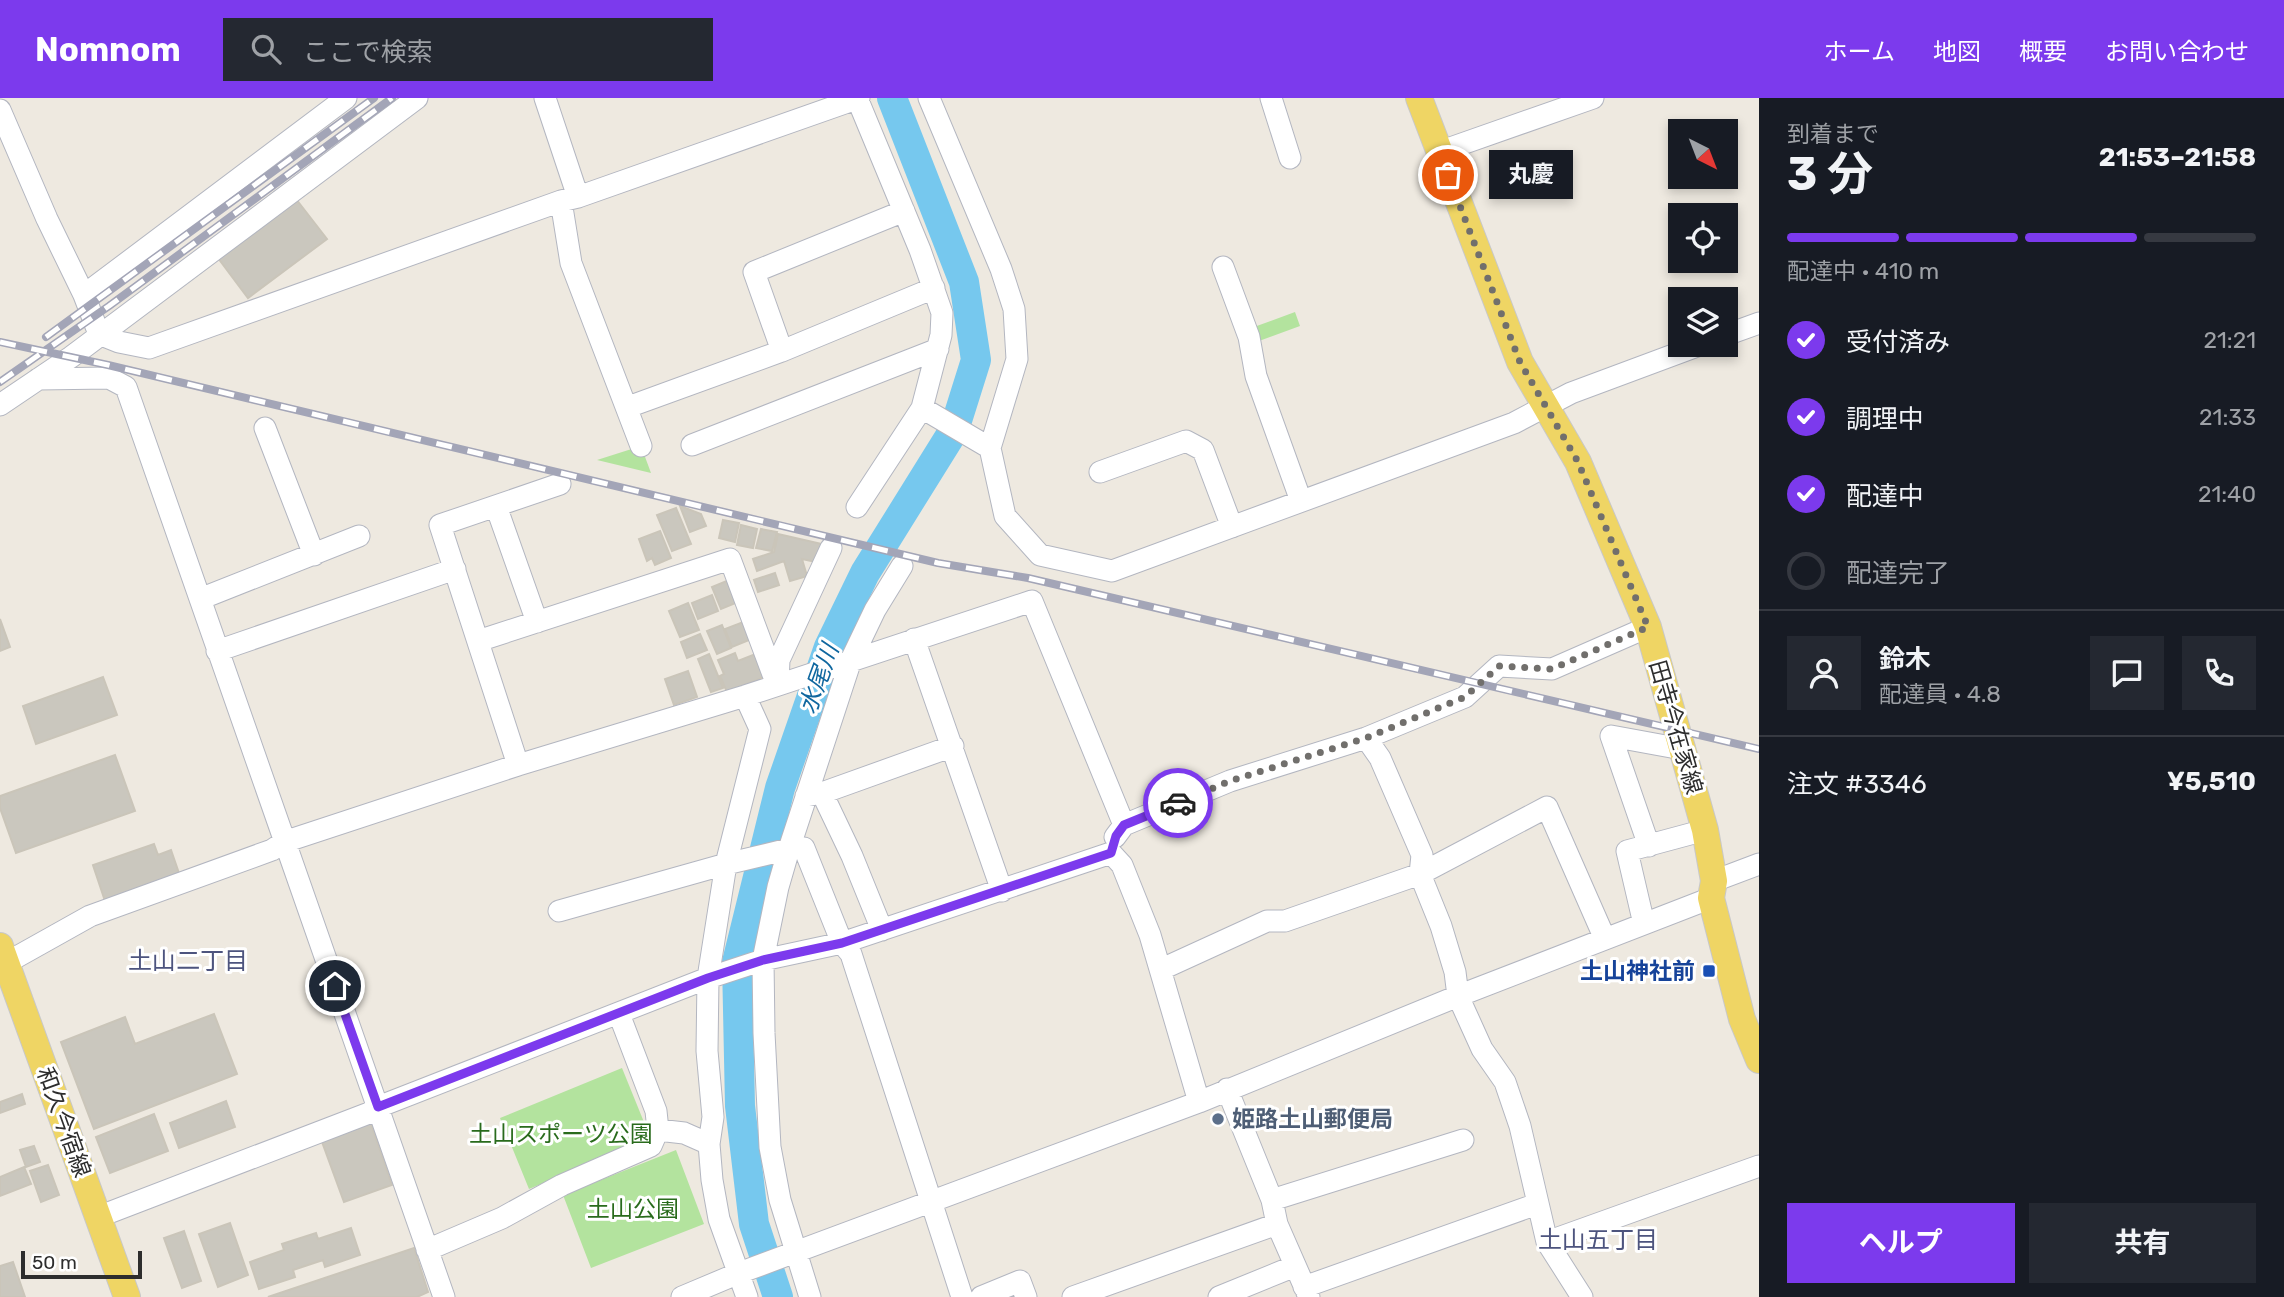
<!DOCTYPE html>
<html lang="ja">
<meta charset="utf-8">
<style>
:root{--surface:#171b24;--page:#242831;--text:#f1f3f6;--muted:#9ea1a6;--line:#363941;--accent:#7c3aed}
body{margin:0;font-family:Rubik,"Noto Sans JP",sans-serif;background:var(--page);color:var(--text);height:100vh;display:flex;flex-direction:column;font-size:26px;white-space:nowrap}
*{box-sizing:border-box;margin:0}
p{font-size:23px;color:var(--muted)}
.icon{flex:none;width:38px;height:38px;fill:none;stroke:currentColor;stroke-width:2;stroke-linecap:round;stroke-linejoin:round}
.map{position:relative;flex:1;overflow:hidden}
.details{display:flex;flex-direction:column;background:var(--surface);width:525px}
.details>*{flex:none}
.needle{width:46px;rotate:138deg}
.buttons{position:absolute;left:1668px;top:21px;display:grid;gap:14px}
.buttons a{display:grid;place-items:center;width:70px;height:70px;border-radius:0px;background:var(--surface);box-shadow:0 4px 10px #0003;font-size:35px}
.scale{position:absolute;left:21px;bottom:18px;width:121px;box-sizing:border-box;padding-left:7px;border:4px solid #2d2d2d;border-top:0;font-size:19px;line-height:24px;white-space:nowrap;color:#2d2d2d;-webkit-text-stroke:5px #fff;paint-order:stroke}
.pin{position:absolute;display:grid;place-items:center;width:60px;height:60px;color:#fff;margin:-30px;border:4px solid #fff;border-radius:50%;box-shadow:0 2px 7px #0007}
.courier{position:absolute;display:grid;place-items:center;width:70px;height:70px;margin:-35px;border:5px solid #7c3aed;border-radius:50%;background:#fff;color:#222;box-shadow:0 2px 9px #0007}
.bubble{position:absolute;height:49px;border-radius:0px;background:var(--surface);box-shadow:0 4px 10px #0003;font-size:23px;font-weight:700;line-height:49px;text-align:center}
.head em{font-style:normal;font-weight:700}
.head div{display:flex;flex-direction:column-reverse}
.head{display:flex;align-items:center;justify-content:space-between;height:119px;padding:0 28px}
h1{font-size:46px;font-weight:700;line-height:52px}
.bar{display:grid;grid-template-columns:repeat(4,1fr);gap:10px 7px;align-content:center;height:84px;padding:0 28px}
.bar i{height:9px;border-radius:5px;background:var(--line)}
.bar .on{background:var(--accent)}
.bar p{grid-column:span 4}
.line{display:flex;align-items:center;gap:18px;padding:0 28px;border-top:2px solid var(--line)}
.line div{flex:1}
.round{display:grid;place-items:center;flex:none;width:74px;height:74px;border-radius:0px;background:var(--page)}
ol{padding:0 28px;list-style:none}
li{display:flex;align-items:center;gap:21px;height:77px}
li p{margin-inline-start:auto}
li .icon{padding:7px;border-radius:50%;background:var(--accent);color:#fff;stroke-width:4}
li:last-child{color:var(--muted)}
li i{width:38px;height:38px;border:4px solid var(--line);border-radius:50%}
.primary-button{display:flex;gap:14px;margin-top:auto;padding:14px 28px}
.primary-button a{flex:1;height:80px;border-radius:0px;background:var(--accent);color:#fff;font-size:28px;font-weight:700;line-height:80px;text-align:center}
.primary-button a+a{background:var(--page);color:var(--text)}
header{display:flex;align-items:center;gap:42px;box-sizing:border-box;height:98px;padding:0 35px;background:var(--accent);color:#fff}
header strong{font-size:33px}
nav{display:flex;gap:38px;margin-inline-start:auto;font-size:24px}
.search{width:490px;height:63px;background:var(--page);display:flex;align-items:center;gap:18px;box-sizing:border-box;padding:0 24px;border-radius:0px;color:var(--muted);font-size:26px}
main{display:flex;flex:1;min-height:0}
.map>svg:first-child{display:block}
</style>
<header>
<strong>Nomnom</strong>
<div class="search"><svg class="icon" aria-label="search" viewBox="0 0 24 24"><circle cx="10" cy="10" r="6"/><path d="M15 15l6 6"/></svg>ここで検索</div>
<nav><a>ホーム</a><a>地図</a><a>概要</a><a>お問い合わせ</a></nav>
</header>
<main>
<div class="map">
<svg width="1759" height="1199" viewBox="0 0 1759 1199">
<rect width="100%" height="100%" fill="#eee9e0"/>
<path fill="#b3e39e" d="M 1295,214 L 1300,228 L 1259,243 L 1254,229 Z
M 641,348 L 651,375 L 597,362 Z
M 622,970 L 648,1034 L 644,1043 L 529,1091 L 500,1020 Z
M 676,1052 L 704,1126 L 591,1170 L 563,1097 Z"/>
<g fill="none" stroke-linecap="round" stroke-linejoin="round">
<path stroke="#76c8ee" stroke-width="30" d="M 778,1199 L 754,1126 L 740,1008 L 737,864 L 780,690 L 829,549 L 865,475 L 954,332 L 976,262 L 964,184 L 892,0"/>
</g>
<path fill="#cac7be" stroke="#cac5b9" stroke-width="2" d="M 296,101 L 327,141 L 248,200 L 218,160 Z
M 680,408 L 701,416 L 706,428 L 690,434 Z
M 676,410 L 691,446 L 672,453 L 657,417 Z
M 723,422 L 739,425 L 735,444 L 719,440 Z
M 741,427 L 757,431 L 753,450 L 737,447 Z
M 761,431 L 777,434 L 772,453 L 756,450 Z
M 660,433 L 671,460 L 655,467 L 652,460 L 647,463 L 639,441 Z
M 778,436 L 826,447 L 821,465 L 802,461 L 807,478 L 790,483 L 784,463 L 757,473 L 753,461 L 774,454 Z
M 775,475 L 779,487 L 758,494 L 754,482 Z
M 729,482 L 738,504 L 721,511 L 712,489 Z
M 712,497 L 718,513 L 698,521 L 692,505 Z
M 688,505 L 699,532 L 680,539 L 669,513 Z
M 0,521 L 10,549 L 0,553 Z
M 746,523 L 754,540 L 732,549 L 725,531 Z
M 722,527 L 731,550 L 717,556 L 707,533 Z
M 700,536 L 707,552 L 687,560 L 681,544 Z
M 735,555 L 738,563 L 758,555 L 767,578 L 727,594 L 720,578 L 724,576 L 718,562 Z
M 709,556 L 723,590 L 711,594 L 698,561 Z
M 688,573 L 697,599 L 674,607 L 665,581 Z
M 103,579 L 117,617 L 36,646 L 23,608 Z
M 115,657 L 135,713 L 16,755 L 0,710 L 0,698 Z
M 154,746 L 158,757 L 171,752 L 180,778 L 105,803 L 93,767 Z
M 214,916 L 237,976 L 94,1031 L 61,944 L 125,919 L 135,946 Z
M 22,996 L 25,1006 L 0,1015 L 0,1004 Z
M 226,1003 L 235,1029 L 179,1050 L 170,1025 Z
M 154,1016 L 168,1053 L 110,1075 L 96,1039 Z
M 370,1023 L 392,1087 L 344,1104 L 321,1041 Z
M 34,1048 L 40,1064 L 26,1069 L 20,1052 Z
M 48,1067 L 59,1097 L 41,1104 L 30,1073 Z
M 24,1069 L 31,1086 L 0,1098 L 0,1079 Z
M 230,1125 L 248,1177 L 218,1189 L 199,1136 Z
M 351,1130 L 360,1157 L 325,1169 L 323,1162 L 293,1172 L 295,1179 L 259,1191 L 250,1164 L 284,1152 L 282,1146 L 316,1135 L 318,1141 Z
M 184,1133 L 201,1183 L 182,1190 L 164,1140 Z
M 414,1150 L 428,1194 L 417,1199 L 268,1199 Z
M 13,1164 L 25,1199 L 0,1199 L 0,1168 Z"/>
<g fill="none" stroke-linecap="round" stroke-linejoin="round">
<defs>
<path id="minor" d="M 545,0 L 578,99
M 857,0 L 920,152 L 942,215 L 941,237 L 922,310 L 857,409
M 929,0 L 1001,171 L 1014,211 L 1017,261 L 990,350 L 1005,418 L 1040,457 L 1112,473 L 1514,325 L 1571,295 L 1700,247
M 1271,0 L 1290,60
M 0,12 L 47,121 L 84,197 L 99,236 L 119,244 L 149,250 L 561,103 L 578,99 L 859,0
M 1439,54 L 1593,0
M 561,103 L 571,165 L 641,348
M 1223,169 L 1249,239 L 1256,278 L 1301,403
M 84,197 L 346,0
M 1726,237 L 1759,225
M 782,253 L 754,174 L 904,113
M 38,281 L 109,280 L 126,289 L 444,1199
M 0,307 L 71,259 L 417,0
M 628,309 L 782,253 L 934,190
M 922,310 L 990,350
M 265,330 L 314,457
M 692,347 L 938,251
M 1100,374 L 1186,343 L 1203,352 L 1232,429
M 496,408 L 537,524
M 200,501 L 359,438
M 914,541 L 1002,793
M 478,543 L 730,461 L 777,587
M 217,553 L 455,471
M 778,585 L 779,562 L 831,450
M 745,598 L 760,631 L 726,766 L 708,880 L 707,953 L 713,1019 L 709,1046 L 712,1082 L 719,1121 L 747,1199
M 1366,640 L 1380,660 L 1422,757 L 1420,776 L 1441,828 L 1455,874 L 1458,898 L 1482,951 L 1505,984 L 1520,1028 L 1547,1144 L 1582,1199
M 518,667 L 440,427 L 560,386
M 822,695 L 852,758 L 882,832
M 806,698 L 822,695 L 953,648
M 1115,739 L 1124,727 L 1230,683 L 1366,640 L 1465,599 L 1499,568 L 1552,571 L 1648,529
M 1649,748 L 1611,638 L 1682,651
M 1111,755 L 1122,767 L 1150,837 L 1199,1004
M 1714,783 L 1759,766
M 559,813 L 726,766 L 789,751 L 804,750 L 842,845 L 851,856 L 962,1199
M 1644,826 L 1627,753 L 1705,732
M 6,865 L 90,818 L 272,752 L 284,744 L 518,667 L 745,598 L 1032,503 L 1124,727
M 1162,871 L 1267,823 L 1285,823 L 1420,776 L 1547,709 L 1605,841
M 1227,991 L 1272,1102 L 1277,1126 L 1309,1199
M 658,1032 L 684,1035 L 709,1046
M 1272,1102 L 1463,1042
M 98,1119 L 369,1015 L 378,1009 L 708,880 L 763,862 L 842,845 L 1111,755
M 1547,1144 L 1759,1068
M 427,1152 L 502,1120 L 562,1087 L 651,1048 L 658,1032 L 656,1013 L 619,916
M 1304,1189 L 1537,1106
M 682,1199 L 739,1175 L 1199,1004 L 1458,898 L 1711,800
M 810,1199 L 780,1102 L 770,1049 L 764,935 L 763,862 L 778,789 L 789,751 L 851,562 L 875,512 L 902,468
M 981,1199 L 1020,1183 L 1026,1199
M 1073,1199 L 1277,1126
M 1219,1199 L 1295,1168"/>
<path id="major" d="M 1419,0 L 1520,264 L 1578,364 L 1648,529 L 1705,732 L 1714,783 L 1711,800 L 1742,921 L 1759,962
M 0,848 L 127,1199"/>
</defs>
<use href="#minor" stroke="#b3b6c0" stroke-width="23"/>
<use href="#major" stroke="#c8c8c8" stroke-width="28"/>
<use href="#minor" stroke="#fff" stroke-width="21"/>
<use href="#major" stroke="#efd564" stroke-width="26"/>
<defs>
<path id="rail" d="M 46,239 L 374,0
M 0,244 L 108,267 L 938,465 L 1028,480 L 1759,651
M 0,284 L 109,208 L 392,0"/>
</defs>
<use href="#rail" stroke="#a3a5b7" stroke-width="8"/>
<use href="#rail" stroke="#fff" stroke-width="5" stroke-dasharray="16" stroke-linecap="butt"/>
</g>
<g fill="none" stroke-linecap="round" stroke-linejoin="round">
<path stroke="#716f6c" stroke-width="7" stroke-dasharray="0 12.6" d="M 1178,705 L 1230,683 L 1366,640 L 1465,599 L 1499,568 L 1552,571 L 1648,529 L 1578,364 L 1520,264 L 1448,77"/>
<path stroke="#7c3aed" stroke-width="9" d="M 335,888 L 378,1009 L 708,880 L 763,862 L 842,845 L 1111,755 L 1116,738 L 1124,727 L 1178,705"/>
</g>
<rect fill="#1a4fb4" stroke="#fff" stroke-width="2.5" x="1702" y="866" width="14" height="14" rx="3.5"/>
<circle fill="#5c6f8a" stroke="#fff" stroke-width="2.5" cx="1218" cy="1021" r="7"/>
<g text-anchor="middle" stroke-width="6" stroke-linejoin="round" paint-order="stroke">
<g font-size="23" fill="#2d2d2d" stroke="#fff">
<text transform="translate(1676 629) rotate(74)" y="8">田寺今在家線</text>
<text transform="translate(64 1024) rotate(70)" y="8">和久今宿線</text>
</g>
<g font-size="23" font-weight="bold" fill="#164399" stroke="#fff" text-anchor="end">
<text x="1695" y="881">土山神社前</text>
</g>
<g font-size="23" font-weight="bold" fill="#4e5e75" stroke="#fff" text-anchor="start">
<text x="1232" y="1029">姫路土山郵便局</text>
</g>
<g font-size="23" fill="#296b1c" stroke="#fff">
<text x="561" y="1044">土山スポーツ公園</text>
<text x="633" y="1119">土山公園</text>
</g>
<g font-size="24" font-style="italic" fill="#0f679f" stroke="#fff">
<text transform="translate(819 581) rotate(-70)" y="8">水尾川</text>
</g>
<g font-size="24" fill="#4d547e" stroke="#fff">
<text x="188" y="871">土山二丁目</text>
<text x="1598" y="1150">土山五丁目</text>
</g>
</g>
</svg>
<div class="buttons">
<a><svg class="needle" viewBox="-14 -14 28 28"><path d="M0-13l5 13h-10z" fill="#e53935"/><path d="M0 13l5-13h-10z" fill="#9ea1a6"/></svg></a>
<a><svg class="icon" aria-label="locate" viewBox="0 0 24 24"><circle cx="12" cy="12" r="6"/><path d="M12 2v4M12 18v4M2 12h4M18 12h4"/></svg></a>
<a><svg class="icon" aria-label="layers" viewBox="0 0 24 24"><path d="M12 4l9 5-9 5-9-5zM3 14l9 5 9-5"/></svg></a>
</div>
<div class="scale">50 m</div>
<div class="pin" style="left:1448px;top:77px;background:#ea580c"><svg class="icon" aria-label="bag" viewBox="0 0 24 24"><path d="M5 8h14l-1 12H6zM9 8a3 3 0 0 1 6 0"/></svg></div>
<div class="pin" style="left:335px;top:888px;background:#1f2937"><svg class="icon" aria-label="home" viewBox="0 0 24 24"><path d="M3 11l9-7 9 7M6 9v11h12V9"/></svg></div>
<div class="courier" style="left:1178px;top:705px"><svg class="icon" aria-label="car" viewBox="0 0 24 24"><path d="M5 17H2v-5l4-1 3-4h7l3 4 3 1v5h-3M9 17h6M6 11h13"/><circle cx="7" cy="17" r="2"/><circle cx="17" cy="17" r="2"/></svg></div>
<div class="bubble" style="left:1489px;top:52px;width:84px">丸慶</div>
</div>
<section class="details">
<div class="head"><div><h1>3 分</h1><p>到着まで</p></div><em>21:53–21:58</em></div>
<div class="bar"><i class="on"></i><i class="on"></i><i class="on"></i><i></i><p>配達中 · 410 m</p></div>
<ol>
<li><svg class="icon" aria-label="check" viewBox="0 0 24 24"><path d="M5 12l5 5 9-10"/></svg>受付済み<p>21:21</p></li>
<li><svg class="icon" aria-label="check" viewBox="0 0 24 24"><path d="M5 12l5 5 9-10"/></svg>調理中<p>21:33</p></li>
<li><svg class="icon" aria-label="check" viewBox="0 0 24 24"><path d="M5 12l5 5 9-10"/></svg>配達中<p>21:40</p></li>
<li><i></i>配達完了</li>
</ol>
<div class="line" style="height:126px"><a class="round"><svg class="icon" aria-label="person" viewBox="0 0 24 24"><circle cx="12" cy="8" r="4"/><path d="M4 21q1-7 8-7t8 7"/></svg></a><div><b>鈴木</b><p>配達員 · 4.8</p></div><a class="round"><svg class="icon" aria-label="chat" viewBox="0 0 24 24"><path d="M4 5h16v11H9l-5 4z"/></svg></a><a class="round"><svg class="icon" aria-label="phone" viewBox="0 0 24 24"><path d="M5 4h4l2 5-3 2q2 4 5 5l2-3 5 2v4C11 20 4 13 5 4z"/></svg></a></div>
<div class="line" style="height:91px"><div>注文 #3346</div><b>¥5,510</b></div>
<div class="primary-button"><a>ヘルプ</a><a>共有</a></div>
</section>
</main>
